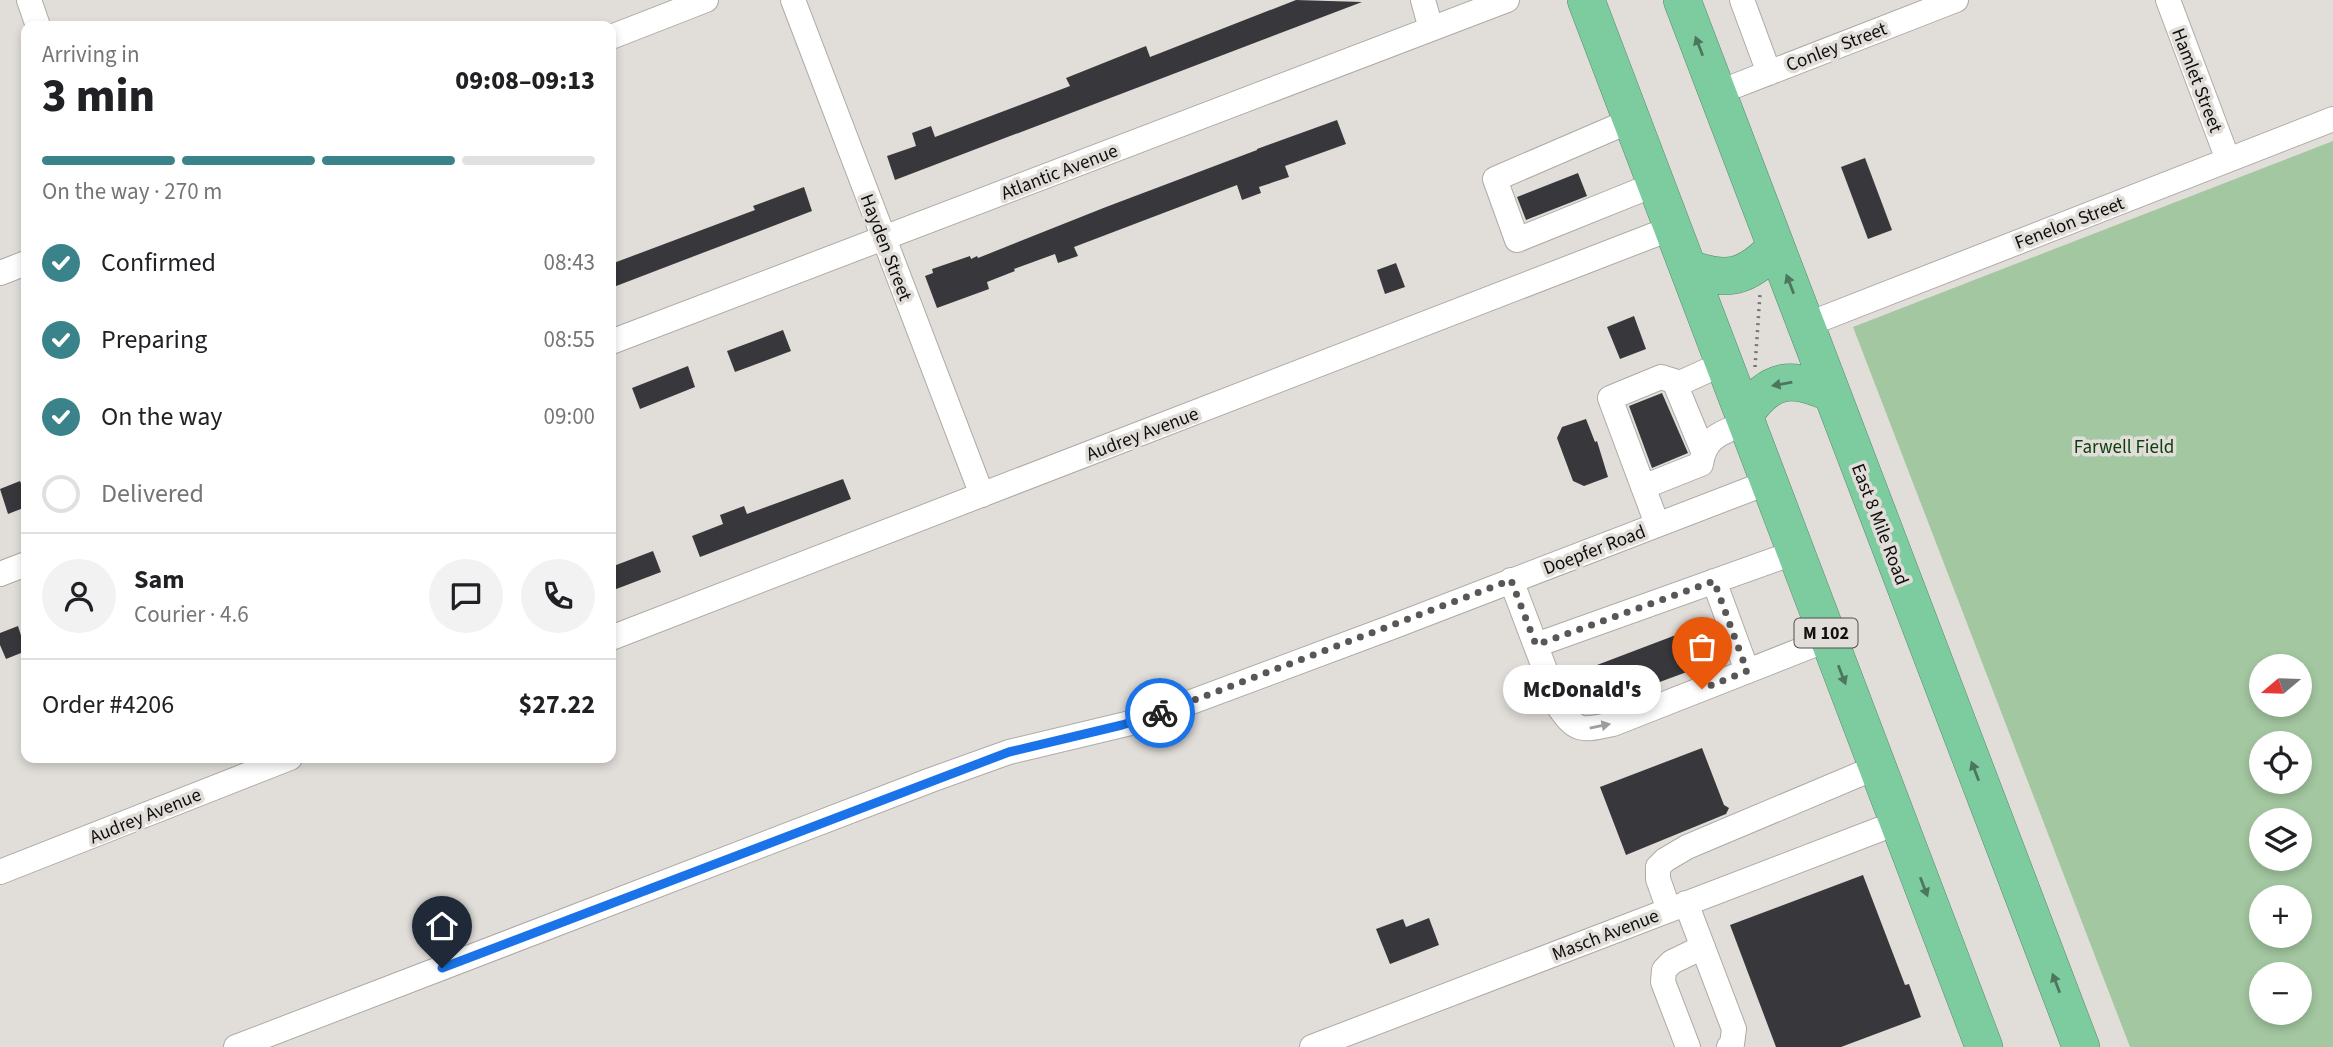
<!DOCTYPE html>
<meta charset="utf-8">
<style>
:root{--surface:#fff;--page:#f2f2f2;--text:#202124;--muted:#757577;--line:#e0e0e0;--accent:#3b838a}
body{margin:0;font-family:"Source Sans 3",sans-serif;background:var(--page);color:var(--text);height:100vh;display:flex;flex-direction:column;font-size:26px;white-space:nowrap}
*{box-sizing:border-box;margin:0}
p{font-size:23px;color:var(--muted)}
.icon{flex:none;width:38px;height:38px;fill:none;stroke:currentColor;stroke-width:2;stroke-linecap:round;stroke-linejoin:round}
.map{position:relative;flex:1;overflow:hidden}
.panel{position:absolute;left:21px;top:21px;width:595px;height:742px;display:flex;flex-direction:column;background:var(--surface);border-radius:14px;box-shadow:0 4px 10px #0003}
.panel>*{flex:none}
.needle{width:46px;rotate:251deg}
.fabs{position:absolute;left:2249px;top:654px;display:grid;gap:14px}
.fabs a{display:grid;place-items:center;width:63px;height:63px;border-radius:50%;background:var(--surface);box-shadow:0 4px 10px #0003;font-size:35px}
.pin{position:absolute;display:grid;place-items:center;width:60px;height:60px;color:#fff;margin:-72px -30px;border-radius:50% 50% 50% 0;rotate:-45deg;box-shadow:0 0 7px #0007}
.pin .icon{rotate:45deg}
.courier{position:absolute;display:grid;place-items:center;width:70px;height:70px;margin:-35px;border:5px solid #1a73e8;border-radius:50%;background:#fff;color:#222;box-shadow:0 2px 9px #0007}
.bubble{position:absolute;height:49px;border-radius:24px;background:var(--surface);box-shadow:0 4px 10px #0003;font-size:23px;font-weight:800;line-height:49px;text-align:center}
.head em{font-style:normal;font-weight:800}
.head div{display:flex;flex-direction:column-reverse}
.head{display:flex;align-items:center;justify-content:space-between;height:119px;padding:0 21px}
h1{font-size:46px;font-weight:800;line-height:52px}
.bar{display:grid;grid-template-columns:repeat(4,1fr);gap:10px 7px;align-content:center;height:84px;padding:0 21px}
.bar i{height:9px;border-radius:5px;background:var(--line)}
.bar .on{background:var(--accent)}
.bar p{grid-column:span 4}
.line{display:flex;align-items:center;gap:18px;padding:0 21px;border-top:2px solid var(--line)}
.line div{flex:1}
.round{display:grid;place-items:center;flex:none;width:74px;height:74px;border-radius:37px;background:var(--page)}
ol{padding:0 21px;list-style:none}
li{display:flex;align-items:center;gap:21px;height:77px}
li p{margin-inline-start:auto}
li .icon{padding:7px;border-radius:50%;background:var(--accent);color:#fff;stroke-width:4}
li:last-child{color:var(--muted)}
li i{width:38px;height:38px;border:4px solid var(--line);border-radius:50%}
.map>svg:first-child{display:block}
</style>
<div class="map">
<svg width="2333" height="1047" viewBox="0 0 2333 1047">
<rect width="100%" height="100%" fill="#e1deda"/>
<path fill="#a3c7a0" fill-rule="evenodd" d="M 2333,141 L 2333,1047 L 2130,1047 L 1853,327 ZM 2261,667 L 2300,667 L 2300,705 L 2261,705 ZM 2261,744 L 2300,744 L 2300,782 L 2261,782 ZM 2261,821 L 2300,821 L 2300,859 L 2261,859 ZM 2261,898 L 2300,898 L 2300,936 L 2261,936 ZM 2261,975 L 2300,975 L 2300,1013 L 2261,1013 Z"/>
<path fill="#38383c" d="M 1296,0 L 1362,2 L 895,180 L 887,156 L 916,146 L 912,133 L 931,126 L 935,137 L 1070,86 L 1066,78 L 1146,46 L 1150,57 Z
M 1337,120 L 1346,144 L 1285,166 L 1289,177 L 1259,187 L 1261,193 L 1242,200 L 1237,185 L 1074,247 L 1078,256 L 1058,263 L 1055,254 L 1014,269 L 1015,271 L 987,282 L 989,289 L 937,308 L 925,276 L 933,273 L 932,269 L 970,256 L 971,259 L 977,256 L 978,258 L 1106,207 L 1257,150 L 1257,149 Z
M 1865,158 L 1892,230 L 1868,239 L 1841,167 Z
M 1578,173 L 1587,196 L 1526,220 L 1517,197 Z
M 804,187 L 812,211 L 611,288 L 611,264 L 755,210 L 753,206 Z
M 1396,263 L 1405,287 L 1385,294 L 1377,270 Z
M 1634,316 L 1646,349 L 1620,359 L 1607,327 Z
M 783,330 L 791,351 L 735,372 L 727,351 Z
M 688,366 L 695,387 L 640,409 L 632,388 Z
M 1662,393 L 1688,453 L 1652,468 L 1629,406 Z
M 1586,419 L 1595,442 L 1597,441 L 1608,477 L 1584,486 L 1573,481 L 1557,438 L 1562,427 Z
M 843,479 L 851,499 L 700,557 L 692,536 L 723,524 L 720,515 L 744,506 L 747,514 Z
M 20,481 L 26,496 L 26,507 L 8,514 L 0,489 Z
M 653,551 L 661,572 L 611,591 L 611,567 Z
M 18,626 L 26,651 L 6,659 L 0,645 L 0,633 Z
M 1697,627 L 1708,659 L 1694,664 L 1695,669 L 1627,694 L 1626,692 L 1619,695 L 1617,688 L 1607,691 L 1597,665 Z
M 1702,748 L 1724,805 L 1729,808 L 1726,814 L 1626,855 L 1600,787 Z
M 1863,875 L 1905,985 L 1909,984 L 1921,1017 L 1841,1047 L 1776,1047 L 1730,925 Z
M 1429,918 L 1439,945 L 1390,964 L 1376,929 L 1403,919 L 1406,927 Z"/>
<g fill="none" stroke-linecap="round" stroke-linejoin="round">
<defs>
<path id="minor" d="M 29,0 L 38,26
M 793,0 L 982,495
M 1423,0 L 1431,29
M 1742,0 L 1769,73
M 2168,0 L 2228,160
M 611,37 L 706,0
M 1717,93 L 1956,0
M 1632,120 L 1495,179 L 1517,240 L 1656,184
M 0,273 L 26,263
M 1806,325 L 2333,119
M 611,342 L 1507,0
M 1674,381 L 1703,451
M 1643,487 L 1701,464 C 1705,435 1723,433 1747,422
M 1657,524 L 1610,398 L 1661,377 L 1680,383 L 1724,363
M 0,574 L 26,564
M 1511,580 L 1559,707 C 1577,734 1584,730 1613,724 L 1829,639
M 1714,581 L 1747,671
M 611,638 L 1672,228
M 1536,645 L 1796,552
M 0,872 L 290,758
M 1686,903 L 1734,1029 L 1732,1044 L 1729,1047
M 1669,910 L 1658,879 L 1658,867 L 1665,860 L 1687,847 L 1877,767
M 236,1047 L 931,780 L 1009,752 L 1143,720 L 1392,627 L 1769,482
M 1312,1047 L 1899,822
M 1688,1047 L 1663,982 L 1664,970 L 1672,962 L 1703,947"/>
<path id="highway" d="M 1586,0 L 1984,1047
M 1682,0 L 2081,1047
M 1688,268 C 1728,283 1746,278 1776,247
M 1744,416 C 1769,377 1792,375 1832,394"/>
</defs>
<use href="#minor" stroke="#aeaba7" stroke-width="26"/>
<use href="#highway" stroke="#578a6c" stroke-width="38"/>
<path stroke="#777573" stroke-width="3.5" stroke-dasharray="2 5" stroke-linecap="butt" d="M 1755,367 L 1760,294"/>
<use href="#minor" stroke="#fff" stroke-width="24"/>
<use href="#highway" stroke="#7dcc9f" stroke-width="37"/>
</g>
<defs><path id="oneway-solid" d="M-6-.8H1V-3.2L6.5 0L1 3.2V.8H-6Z" transform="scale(1.75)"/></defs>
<g fill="#4c775e">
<use href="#oneway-solid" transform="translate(1699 46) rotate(-111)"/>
<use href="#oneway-solid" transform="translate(1790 284) rotate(-111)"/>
<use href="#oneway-solid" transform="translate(1782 384) rotate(170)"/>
<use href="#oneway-solid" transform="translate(1842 675) rotate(69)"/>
<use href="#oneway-solid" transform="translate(1975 771) rotate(-111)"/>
<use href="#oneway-solid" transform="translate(1924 887) rotate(69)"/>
<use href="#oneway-solid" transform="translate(2056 983) rotate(-111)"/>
</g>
<use fill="#9f9f9f" href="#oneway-solid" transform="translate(1600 726) rotate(-11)"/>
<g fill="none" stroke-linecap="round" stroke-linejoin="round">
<path stroke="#595755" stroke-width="7" stroke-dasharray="0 12.6" d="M 1160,713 L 1511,580 L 1536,645 L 1714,581 L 1747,671 L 1702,689"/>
<path stroke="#1a73e8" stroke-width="9" d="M 442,968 L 1009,752 L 1122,725 L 1160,713"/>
</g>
<g text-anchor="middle" stroke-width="7" stroke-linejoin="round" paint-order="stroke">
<rect fill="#e1deda" stroke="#4f4d4b" stroke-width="2" x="1794.5" y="618.5" width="63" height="29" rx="5"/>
<g font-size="18" font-weight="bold" fill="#100f0e">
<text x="1826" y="639">M 102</text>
</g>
<g font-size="19" fill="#100f0e" stroke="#e1deda">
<text transform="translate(1836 46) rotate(-21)" y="7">Conley Street</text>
<text transform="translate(2198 80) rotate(69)" y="7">Hamlet Street</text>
<text transform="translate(1059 171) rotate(-21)" y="7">Atlantic Avenue</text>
<text transform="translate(2069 222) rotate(-21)" y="7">Fenelon Street</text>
<text transform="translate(887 247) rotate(69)" y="7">Hayden Street</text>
<text transform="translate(1142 433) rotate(-21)" y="7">Audrey Avenue</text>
<text transform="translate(1881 524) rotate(69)" y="7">East 8 Mile Road</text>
<text transform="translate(1594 549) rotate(-21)" y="7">Doepfer Road</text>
<text transform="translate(145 815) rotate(-22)" y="7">Audrey Avenue</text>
<text transform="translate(1605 934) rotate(-21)" y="7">Masch Avenue</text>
</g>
<g font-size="19" fill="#0b3e0b" stroke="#e1deda">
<text x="2124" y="453">Farwell Field</text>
</g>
</g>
</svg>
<div class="fabs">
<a><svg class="needle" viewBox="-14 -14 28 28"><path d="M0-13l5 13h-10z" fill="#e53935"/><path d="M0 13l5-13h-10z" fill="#757577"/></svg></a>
<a><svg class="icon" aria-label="locate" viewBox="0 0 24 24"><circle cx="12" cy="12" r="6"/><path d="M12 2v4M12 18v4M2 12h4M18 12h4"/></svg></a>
<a><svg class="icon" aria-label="layers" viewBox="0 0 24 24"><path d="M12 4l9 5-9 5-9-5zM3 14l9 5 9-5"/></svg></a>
<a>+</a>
<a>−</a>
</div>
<div class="pin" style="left:1702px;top:689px;background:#ea580c"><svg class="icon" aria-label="bag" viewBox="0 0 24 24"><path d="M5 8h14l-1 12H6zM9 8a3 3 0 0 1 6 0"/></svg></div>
<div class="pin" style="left:442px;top:968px;background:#1f2937"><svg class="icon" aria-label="home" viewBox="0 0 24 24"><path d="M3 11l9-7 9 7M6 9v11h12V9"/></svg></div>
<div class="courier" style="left:1160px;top:713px"><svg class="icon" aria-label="bike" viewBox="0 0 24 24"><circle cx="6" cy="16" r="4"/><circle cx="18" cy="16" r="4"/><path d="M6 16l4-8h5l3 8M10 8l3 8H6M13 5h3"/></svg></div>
<div class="bubble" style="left:1503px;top:665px;width:158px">McDonald's</div>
<section class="panel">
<div class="head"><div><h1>3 min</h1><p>Arriving in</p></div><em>09:08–09:13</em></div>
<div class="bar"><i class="on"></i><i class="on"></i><i class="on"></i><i></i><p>On the way · 270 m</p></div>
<ol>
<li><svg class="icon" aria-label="check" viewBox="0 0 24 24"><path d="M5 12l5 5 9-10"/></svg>Confirmed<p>08:43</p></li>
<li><svg class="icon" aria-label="check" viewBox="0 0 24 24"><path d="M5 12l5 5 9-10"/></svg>Preparing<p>08:55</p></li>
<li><svg class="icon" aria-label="check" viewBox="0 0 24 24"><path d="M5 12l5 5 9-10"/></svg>On the way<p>09:00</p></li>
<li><i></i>Delivered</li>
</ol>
<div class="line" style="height:126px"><a class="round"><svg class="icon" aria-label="person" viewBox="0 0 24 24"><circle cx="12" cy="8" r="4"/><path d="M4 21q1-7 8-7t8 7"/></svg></a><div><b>Sam</b><p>Courier · 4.6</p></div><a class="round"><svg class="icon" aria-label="chat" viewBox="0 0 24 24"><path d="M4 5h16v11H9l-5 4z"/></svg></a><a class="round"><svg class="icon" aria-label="phone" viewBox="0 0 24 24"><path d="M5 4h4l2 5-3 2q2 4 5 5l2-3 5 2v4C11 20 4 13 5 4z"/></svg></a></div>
<div class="line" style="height:91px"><div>Order #4206</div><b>$27.22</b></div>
</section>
</div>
